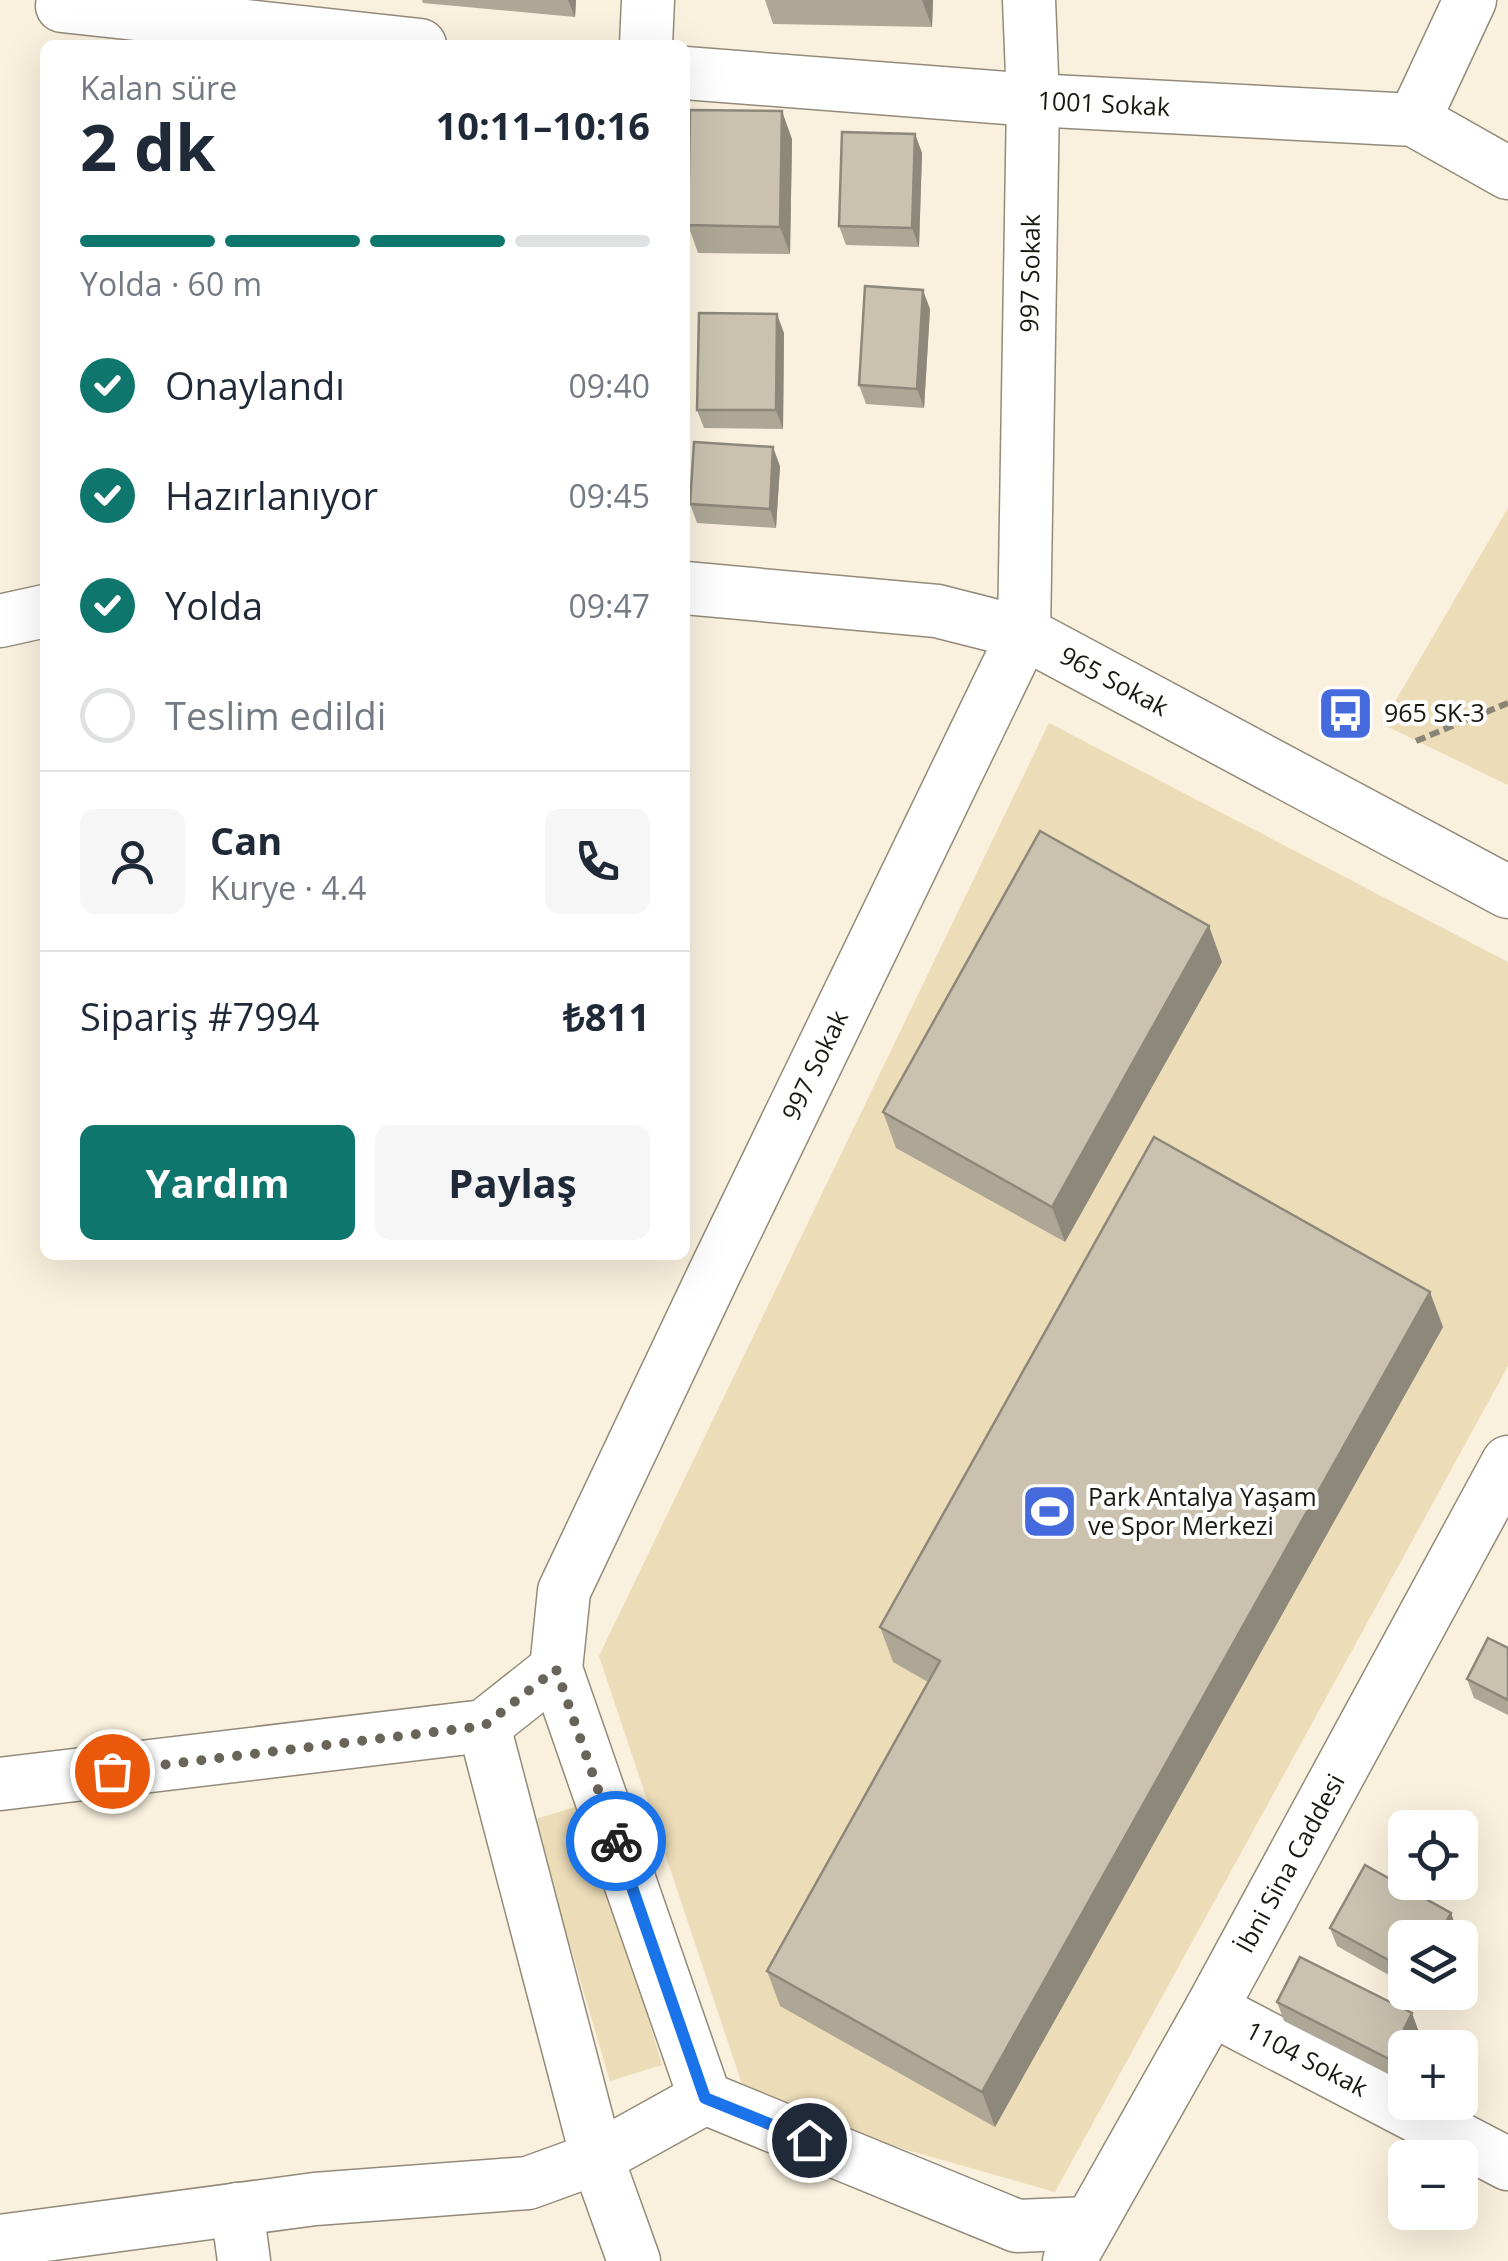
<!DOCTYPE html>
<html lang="tr">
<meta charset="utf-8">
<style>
:root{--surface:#fff;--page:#f6f6f7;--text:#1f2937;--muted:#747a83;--line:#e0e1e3;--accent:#0f766e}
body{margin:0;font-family:"Open Sans",sans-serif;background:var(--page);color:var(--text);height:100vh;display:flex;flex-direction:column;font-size:38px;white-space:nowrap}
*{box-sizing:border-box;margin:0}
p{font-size:32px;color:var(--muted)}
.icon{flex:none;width:55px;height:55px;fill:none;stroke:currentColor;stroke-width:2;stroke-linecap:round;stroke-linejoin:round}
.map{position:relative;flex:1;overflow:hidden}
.panel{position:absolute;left:40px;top:40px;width:650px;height:1220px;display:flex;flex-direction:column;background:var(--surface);border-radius:15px;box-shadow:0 10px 40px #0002}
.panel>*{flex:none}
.buttons{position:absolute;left:1388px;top:1810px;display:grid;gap:20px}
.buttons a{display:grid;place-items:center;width:90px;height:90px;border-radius:15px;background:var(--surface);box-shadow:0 10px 40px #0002;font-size:50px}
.pin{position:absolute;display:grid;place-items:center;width:85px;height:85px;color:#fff;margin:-42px;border:5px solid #fff;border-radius:50%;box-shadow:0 2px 10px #0007}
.courier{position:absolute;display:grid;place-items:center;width:100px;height:100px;margin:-50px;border:8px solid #1a73e8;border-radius:50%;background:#fff;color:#222;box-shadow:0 2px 12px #0007}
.head em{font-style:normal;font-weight:700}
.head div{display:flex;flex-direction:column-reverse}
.head{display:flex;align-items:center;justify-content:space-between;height:170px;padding:0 40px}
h1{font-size:65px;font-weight:700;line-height:75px}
.bar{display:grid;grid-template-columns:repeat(4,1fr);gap:15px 10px;align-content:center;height:120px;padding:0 40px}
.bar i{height:12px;border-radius:8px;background:var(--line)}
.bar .on{background:var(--accent)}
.bar p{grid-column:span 4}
.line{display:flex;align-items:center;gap:25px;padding:0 40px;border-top:2px solid var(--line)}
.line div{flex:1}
.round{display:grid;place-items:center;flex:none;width:105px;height:105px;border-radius:15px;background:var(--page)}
ol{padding:0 40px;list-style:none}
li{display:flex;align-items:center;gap:30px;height:110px}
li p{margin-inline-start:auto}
li .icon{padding:10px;border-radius:50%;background:var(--accent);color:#fff;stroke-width:4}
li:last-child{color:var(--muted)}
li i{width:55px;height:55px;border:5px solid var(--line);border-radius:50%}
.cta{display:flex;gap:20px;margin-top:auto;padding:20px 40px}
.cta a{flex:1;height:115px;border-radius:15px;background:var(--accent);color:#fff;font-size:40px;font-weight:700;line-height:115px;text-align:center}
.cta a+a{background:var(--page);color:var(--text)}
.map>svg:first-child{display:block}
</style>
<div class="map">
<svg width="1508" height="2261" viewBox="0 0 1508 2261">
<rect width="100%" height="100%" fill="#f9f0dd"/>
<path fill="#ecdcb8" d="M 1508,508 L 1508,785 L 1382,724 Z
M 1049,723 L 1508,962 L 1508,1366 L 1055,2192 L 749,2105 L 599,1656 Z
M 585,1804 L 662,2065 L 610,2081 L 533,1820 Z"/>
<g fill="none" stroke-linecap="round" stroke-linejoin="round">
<defs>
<g id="minor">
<path d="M 62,6 L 420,45"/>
<path d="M 646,45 L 648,0"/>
<path id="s1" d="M 685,73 L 1033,100 L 1414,120 L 1508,173"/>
<path d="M 1414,120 L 1470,0"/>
<path id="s2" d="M 685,588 L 937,611 L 1024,633 L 1508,892"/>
<path d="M 0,621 L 45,611"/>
<path d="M 484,1726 L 597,2158 L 634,2261"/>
<path d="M 0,1784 L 484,1726 L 556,1669"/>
<path id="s3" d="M 1211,2009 L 1508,2164"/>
<path id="s4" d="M 705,2098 L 556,1669 L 564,1591 L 715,1272 L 1024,633 L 1033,100 L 1029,0"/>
<path d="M 237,2209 L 244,2261"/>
<path d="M 0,2241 L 315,2199 L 528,2183 L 597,2158 L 705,2098 L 1017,2226 L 1090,2223"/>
<path id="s5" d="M 1069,2261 L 1211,2009 L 1508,1462"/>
</g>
</defs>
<use href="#minor" stroke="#938b7a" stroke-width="55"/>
<path stroke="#8a8477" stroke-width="6" stroke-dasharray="10 5" stroke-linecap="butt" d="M 1416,741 L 1508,703"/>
<use href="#minor" stroke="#fff" stroke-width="52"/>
</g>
<path fill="#aea796" d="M 422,0 L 576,0 L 575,17 L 423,3 Z
M 765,0 L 933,0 L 932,27 L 773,24 Z
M 915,134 L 922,153 L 919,247 L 846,245 L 839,226 Z
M 792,139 L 790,254 L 698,253 L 688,225 Z
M 930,309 L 924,408 L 866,404 L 859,385 Z
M 784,333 L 783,429 L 704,428 L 697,410 Z
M 780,466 L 776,528 L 697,523 L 690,504 Z
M 1222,962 L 1065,1242 L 896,1148 L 883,1112 Z
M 1443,1327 L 995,2127 L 780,2006 L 767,1971 L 928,1682 L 893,1662 L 880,1627 Z
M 1508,1648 L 1508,1715 L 1474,1698 L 1467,1679 Z
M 1330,1928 L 1458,1932 L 1405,1938 L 1405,1984 L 1337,1946 Z
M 1277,2002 L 1419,2032 L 1405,2048 L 1405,2060 L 1396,2078 L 1284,2021 Z"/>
<path fill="#8d887a" d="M 568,0 L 576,0 L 575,17 Z
M 922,0 L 933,0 L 932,27 Z
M 782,111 L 792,139 L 790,254 L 780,227 Z
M 915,134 L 922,153 L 919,247 L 912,228 Z
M 923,290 L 930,309 L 924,408 L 917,389 Z
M 777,314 L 784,333 L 783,429 L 776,410 Z
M 773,447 L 780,466 L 776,528 L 770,509 Z
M 1209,926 L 1222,962 L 1065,1242 L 1052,1207 Z
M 1430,1292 L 1443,1327 L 995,2127 L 982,2092 Z
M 1451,1913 L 1458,1932 L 1455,1938 L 1437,1938 Z
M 1412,2013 L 1419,2032 L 1411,2048 L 1405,2048 L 1405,2060 L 1396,2078 L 1389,2059 Z"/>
<path fill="#cac2af" stroke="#8d887a" stroke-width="2.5" d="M 690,110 L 782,111 L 780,227 L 688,225 Z
M 842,132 L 915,134 L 912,228 L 839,226 Z
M 865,286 L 923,290 L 917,389 L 859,385 Z
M 699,313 L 777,314 L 776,410 L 697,410 Z
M 694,442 L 773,447 L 770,509 L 690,504 Z
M 1040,831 L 1209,926 L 1052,1207 L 883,1112 Z
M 1154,1137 L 1430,1292 L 982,2092 L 767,1971 L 940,1661 L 880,1627 Z
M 1488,1638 L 1508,1648 L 1508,1700 L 1467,1679 Z
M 1365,1865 L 1451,1913 L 1437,1938 L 1405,1938 L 1405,1969 L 1330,1928 Z
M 1300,1957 L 1412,2013 L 1389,2059 L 1277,2002 Z"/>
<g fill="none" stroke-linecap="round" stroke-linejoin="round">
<path stroke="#696459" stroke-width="10" stroke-dasharray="0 18" d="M 112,1771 L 484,1726 L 556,1669 L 616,1841"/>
<path stroke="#1a73e8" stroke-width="12" d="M 616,1841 L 705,2098 L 809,2140"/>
</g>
<defs>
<symbol id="bus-square" viewBox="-11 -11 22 22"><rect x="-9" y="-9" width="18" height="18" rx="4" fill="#456adc" stroke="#fefefe"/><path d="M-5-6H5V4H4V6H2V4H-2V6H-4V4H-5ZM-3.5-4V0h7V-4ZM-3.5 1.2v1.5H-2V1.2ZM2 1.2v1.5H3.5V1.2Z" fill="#fff"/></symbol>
<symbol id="stadium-square" viewBox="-11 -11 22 22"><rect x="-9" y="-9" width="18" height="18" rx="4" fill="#456adc" stroke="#fefefe"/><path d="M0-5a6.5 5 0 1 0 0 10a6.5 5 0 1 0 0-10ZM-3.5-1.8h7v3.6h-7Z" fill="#fff"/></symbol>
</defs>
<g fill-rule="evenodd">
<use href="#bus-square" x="1314" y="682" width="63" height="63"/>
<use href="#stadium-square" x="1018" y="1480" width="63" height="63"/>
</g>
<g text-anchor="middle" stroke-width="8" stroke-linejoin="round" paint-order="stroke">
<g font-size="25" fill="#1b1812" stroke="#fefefe">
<text dy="9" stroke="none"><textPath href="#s1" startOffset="420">1001 Sokak</textPath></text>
<text dy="9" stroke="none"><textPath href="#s4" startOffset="1955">997 Sokak</textPath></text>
<text dy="9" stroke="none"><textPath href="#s2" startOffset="445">965 Sokak</textPath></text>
<text dy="9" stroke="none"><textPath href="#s4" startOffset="1115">997 Sokak</textPath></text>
<text dy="9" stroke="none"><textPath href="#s5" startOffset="455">İbni Sina Caddesi</textPath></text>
<text dy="9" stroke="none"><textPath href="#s3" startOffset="108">1104 Sokak</textPath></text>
</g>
<g font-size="25" fill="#1b1812" stroke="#fefefe" text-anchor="start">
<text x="1384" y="722">965 SK-3</text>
<text x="1088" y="1506">Park Antalya Yaşam<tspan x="1088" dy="29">ve Spor Merkezi</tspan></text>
</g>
</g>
</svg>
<div class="buttons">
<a><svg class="icon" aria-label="locate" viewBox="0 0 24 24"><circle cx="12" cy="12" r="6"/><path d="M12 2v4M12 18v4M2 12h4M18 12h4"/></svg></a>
<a><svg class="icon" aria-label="layers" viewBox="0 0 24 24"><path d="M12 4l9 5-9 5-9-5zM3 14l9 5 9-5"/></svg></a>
<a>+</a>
<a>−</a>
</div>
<div class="pin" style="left:112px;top:1771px;background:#ea580c"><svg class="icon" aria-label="bag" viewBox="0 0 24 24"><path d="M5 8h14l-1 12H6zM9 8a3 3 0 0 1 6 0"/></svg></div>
<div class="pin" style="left:809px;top:2140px;background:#1f2937"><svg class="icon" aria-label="home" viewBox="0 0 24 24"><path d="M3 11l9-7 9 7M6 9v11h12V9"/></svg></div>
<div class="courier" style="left:616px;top:1841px"><svg class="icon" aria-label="bike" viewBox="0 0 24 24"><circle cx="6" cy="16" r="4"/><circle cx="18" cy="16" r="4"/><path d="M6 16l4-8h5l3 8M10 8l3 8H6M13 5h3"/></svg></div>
<section class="panel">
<div class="head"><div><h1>2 dk</h1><p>Kalan süre</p></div><em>10:11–10:16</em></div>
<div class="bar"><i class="on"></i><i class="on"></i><i class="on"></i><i></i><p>Yolda · 60 m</p></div>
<ol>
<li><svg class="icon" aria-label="check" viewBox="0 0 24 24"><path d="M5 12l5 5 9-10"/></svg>Onaylandı<p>09:40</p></li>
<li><svg class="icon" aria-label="check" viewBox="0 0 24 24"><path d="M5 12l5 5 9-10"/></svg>Hazırlanıyor<p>09:45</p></li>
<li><svg class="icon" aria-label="check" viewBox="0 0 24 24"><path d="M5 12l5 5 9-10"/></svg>Yolda<p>09:47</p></li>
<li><i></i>Teslim edildi</li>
</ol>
<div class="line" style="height:180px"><a class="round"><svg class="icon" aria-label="person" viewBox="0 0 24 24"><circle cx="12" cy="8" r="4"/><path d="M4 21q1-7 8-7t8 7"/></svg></a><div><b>Can</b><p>Kurye · 4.4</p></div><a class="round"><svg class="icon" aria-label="phone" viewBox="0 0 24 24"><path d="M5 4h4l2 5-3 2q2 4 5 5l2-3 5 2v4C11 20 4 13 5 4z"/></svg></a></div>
<div class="line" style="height:130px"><div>Sipariş #7994</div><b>₺811</b></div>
<div class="cta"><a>Yardım</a><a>Paylaş</a></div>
</section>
</div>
